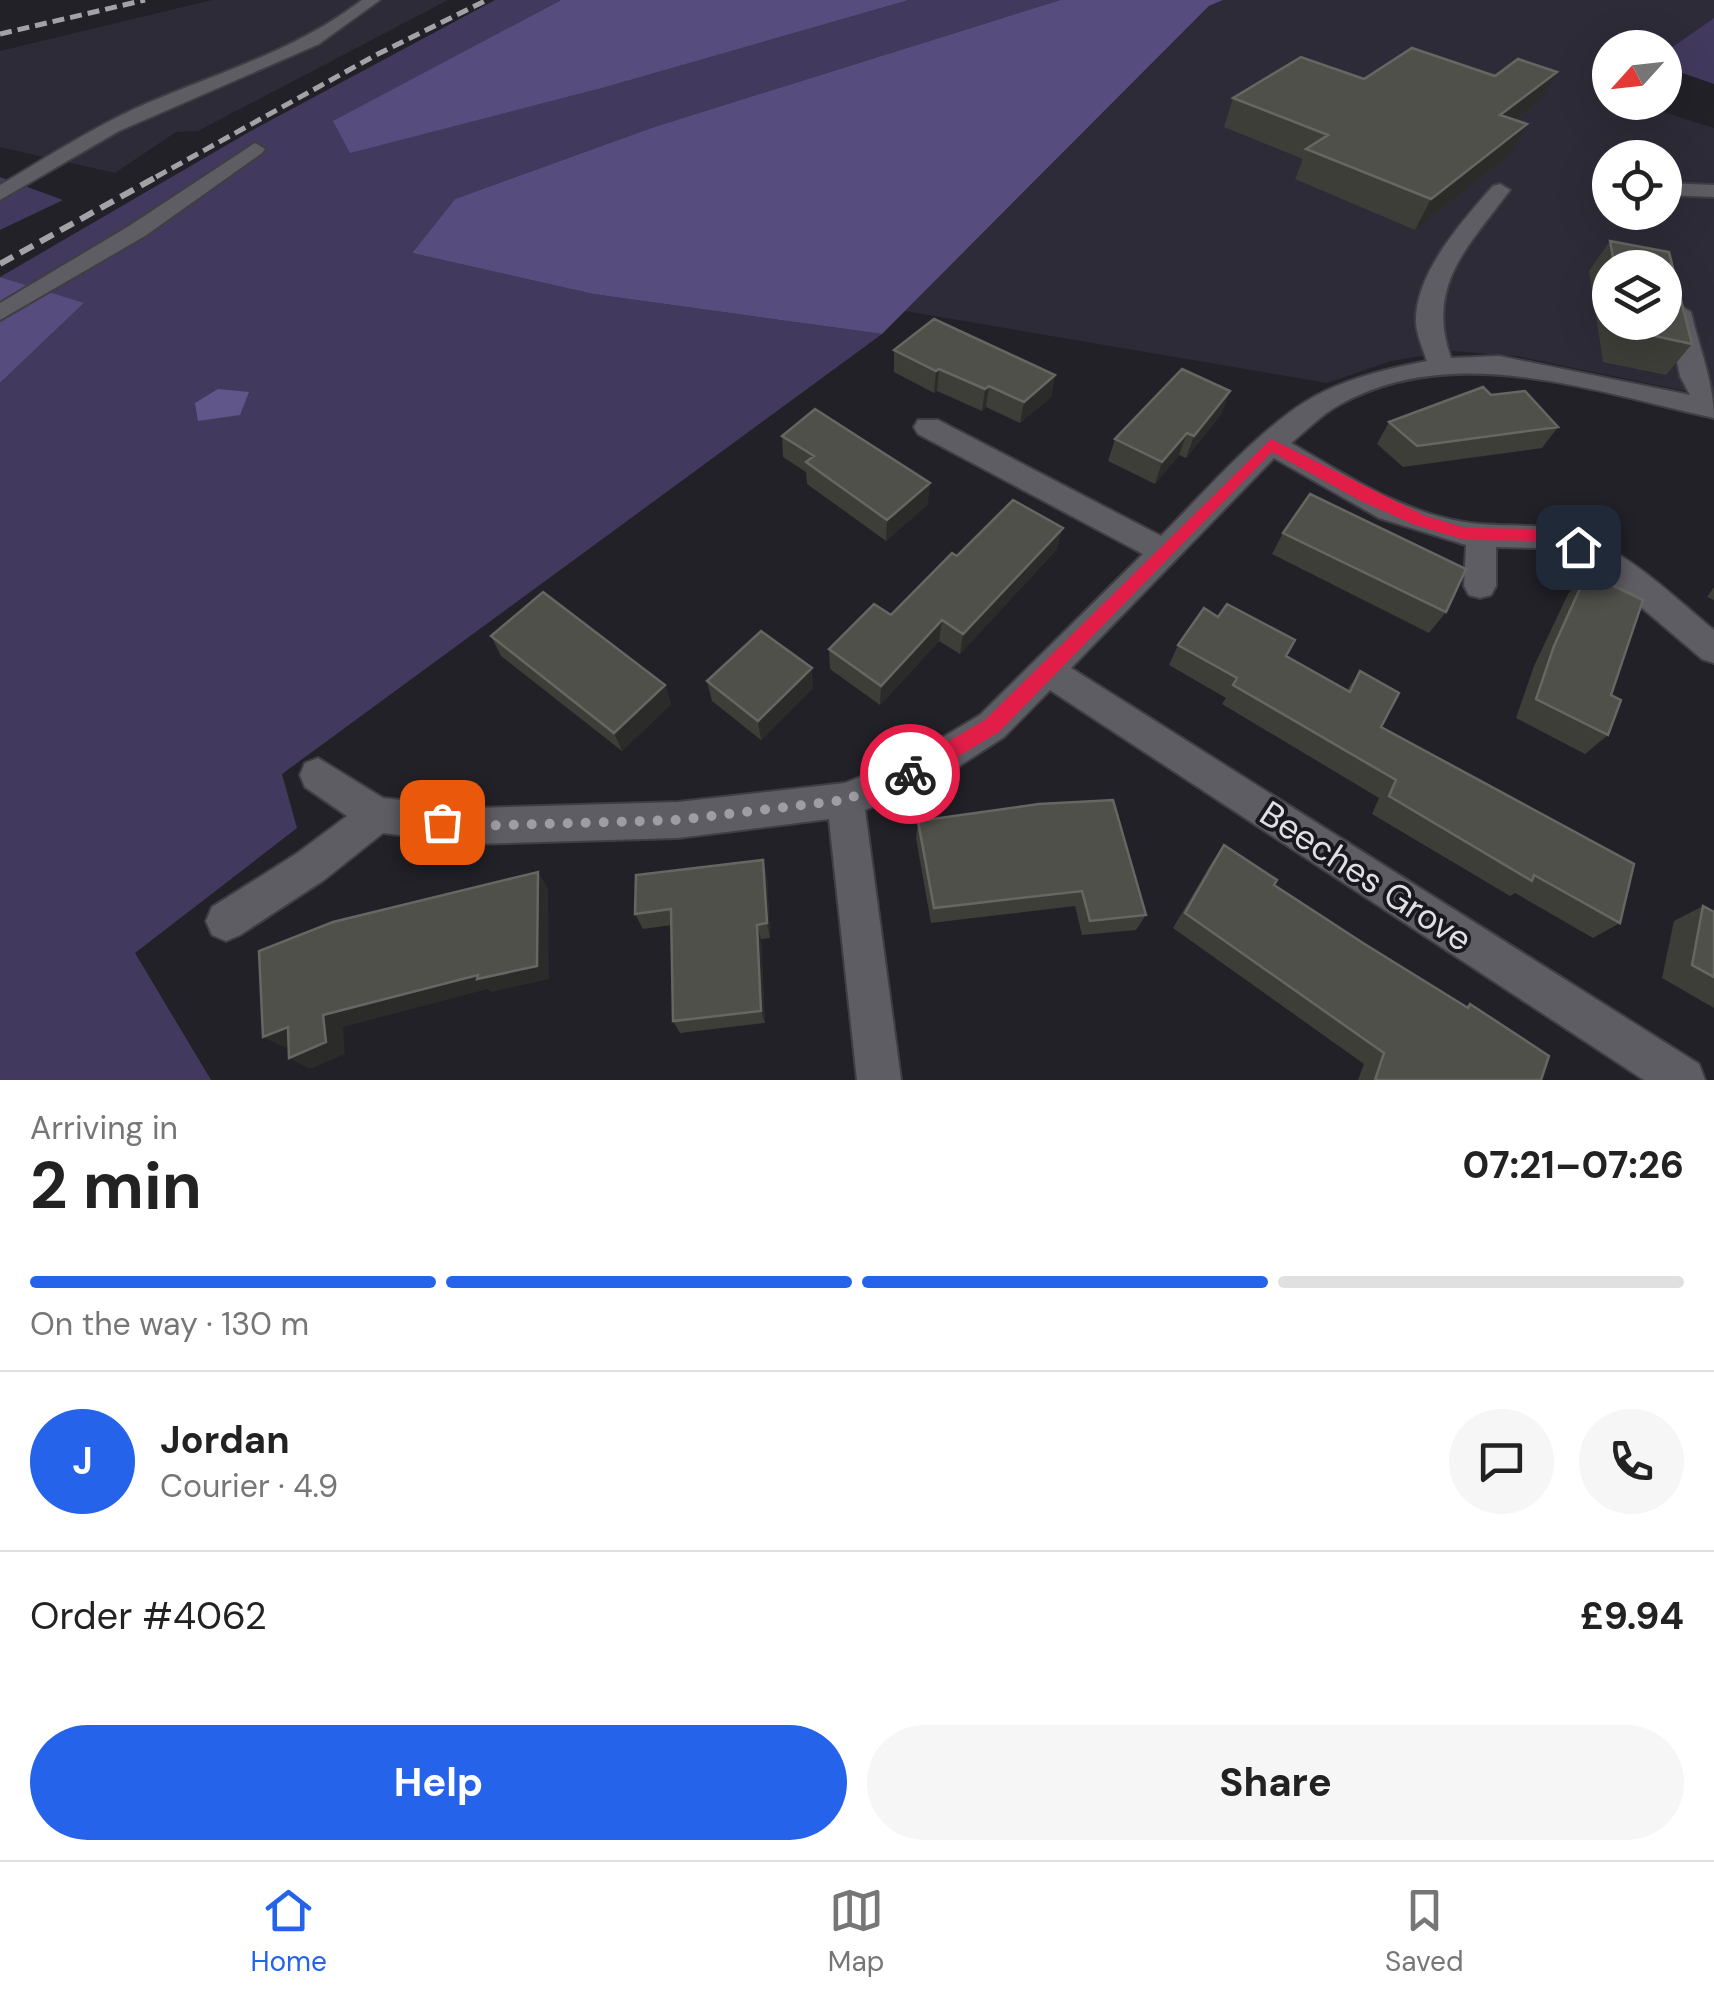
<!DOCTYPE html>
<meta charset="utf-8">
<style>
:root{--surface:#fff;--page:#f6f6f6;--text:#222;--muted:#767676;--line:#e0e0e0;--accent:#2563eb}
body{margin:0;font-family:"DM Sans",sans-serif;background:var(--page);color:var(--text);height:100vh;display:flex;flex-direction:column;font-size:38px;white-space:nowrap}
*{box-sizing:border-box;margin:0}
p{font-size:32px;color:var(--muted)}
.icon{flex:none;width:55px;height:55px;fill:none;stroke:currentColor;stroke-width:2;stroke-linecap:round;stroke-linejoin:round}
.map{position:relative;height:1080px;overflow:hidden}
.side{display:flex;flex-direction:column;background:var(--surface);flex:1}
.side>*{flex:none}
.needle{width:65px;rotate:243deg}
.buttons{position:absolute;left:1592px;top:30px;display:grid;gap:20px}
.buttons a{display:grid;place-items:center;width:90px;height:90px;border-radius:50%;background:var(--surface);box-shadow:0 10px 40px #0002;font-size:50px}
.pin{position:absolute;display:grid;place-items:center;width:85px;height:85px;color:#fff;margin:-42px;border-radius:20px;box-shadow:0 5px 15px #0006}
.courier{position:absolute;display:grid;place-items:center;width:100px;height:100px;margin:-50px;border:8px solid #e11d48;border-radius:50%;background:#fff;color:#222;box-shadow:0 2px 12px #0007}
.head em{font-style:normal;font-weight:700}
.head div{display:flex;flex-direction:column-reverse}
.head{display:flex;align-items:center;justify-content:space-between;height:170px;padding:0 30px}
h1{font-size:65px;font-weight:700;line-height:75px}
.bar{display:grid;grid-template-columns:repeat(4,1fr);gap:15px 10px;align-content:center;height:120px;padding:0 30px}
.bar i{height:12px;border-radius:8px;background:var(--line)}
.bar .selected{background:var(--accent)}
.bar p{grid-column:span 4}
.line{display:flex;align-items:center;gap:25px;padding:0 30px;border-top:2px solid var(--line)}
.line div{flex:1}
.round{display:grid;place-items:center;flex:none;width:105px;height:105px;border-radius:52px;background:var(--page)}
.button{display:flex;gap:20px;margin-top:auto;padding:20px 30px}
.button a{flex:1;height:115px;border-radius:60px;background:var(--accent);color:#fff;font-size:40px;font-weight:700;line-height:115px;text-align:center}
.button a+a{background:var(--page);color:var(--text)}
.menu{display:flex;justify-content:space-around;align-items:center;height:140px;border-top:2px solid var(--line);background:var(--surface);font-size:28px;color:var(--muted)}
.menu a{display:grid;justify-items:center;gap:5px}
.menu .selected{color:var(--accent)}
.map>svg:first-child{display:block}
</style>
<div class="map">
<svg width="1714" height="1080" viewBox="0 0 1714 1080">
<rect width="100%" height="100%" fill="#222128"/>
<path fill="#2d2b37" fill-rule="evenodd" d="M 212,0 L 448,0 L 198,131 L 176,132 L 115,173 L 0,147 L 0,51 Z
M 1223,0 L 1714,0 L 1714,18 L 1665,52 L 1665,48 L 1610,48 L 1610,87 L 1603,91 L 1610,94 L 1610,102 L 1635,103 L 1714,128 L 1714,397 L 1516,356 L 1452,351 L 1391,361 L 1327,383 L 905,311 L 1210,6 ZM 1610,158 L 1665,158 L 1665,212 L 1610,212 ZM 1610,268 L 1665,268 L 1665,322 L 1610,322 Z"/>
<path fill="#413a5e" d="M 495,0 L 561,0 L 334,121 L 350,152 L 606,87 L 909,0 L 1060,0 L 654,127 L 455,199 L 412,253 L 593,294 L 882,334 L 282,774 L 297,828 L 135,953 L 211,1080 L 0,1080 L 0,383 L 83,304 L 0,277 L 249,132 Z
M 1714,18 L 1714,84 L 1665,67 L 1665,52 Z
M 0,177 L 63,200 L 0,230 Z"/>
<path fill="#564d7e" d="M 561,0 L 909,0 L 606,87 L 350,153 L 333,121 Z
M 1060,0 L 1223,0 L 1209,6 L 882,334 L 593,294 L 412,253 L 455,199 L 654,127 Z
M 0,277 L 84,303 L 0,383 Z"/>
<path fill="#605689" d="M 218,389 L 249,392 L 240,415 L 198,421 L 195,403 Z"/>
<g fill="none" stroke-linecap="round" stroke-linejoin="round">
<defs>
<path id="minor" d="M 362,0 L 380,0 L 319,44 L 119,131 L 0,200 L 0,185 C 44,159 87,131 134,109 C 212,74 293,53 362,0 Z
M 255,143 L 265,149 L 262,153 L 145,236 L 0,320 L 0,303 L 129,226 Z
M 1665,183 L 1714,185 L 1714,197 L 1665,195 Z
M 1500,184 L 1510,190 C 1469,246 1425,285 1451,358 L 1499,356 L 1690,395 L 1680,376 L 1667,312 L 1679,305 L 1691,312 C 1699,347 1714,383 1714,418 C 1594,392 1455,340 1339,405 C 1322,414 1306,431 1291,443 C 1345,474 1401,512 1464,522 C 1504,529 1544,520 1584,537 C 1633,556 1674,597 1714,630 L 1714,663 L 1702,659 L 1621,590 L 1568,555 L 1537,548 L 1496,547 L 1496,586 L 1491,595 L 1480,598 L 1469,595 L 1464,586 L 1466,545 L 1379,518 L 1274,458 L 1071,668 L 1699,1064 L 1705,1080 L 1644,1080 L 1050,690 L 1004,737 L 936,781 L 865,810 L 901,1080 L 857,1080 L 829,819 L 678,838 L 474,844 L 383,833 L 324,880 L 240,935 L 226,941 L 212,935 L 206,921 L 212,907 L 296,854 L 347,816 L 305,787 L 300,775 L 305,763 L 318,758 L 383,798 L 474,808 L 678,802 L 845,783 L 910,757 L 980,715 L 1143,554 L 918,434 L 914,427 L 918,420 L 938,420 L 1161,536 C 1205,492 1268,418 1323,392 C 1356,376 1391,368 1427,361 C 1423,349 1417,336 1416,323 C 1414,274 1463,220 1493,186 Z"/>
</defs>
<use href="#minor" stroke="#3f3e43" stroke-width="4"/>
<use href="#minor" fill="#5e5d64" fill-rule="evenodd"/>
<path stroke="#a3a2a7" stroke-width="5" stroke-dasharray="12 6" stroke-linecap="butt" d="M 0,34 L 145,0
M 156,177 L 376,55 L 487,0"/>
<path stroke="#a3a2a7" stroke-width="6" stroke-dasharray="15 8" stroke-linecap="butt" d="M 0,264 L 160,175"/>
</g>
<path fill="#3d3e38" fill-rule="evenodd" d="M 1364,79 L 1541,100 L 1516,120 L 1511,154 L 1415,230 L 1295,179 L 1303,159 L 1224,127 L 1233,98 Z
M 1610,241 L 1669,252 L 1692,344 L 1666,375 L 1603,362 L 1589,271 ZM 1610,268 L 1665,268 L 1665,322 L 1610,322 Z
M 894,350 L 1055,375 L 1051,397 L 1020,423 L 986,407 L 982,411 L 937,391 L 934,393 L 894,372 Z
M 1491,395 L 1558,427 L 1542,448 L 1403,467 L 1377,444 L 1389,422 Z
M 1222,413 L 1186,458 L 1179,455 L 1155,484 L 1108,461 L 1115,439 Z
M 782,436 L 928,504 L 886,541 L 807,484 L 806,472 L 783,457 Z
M 1283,533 L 1446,612 L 1429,633 L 1272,554 Z
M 1057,549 L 960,654 L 939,641 L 880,705 L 830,669 L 829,649 L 891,615 L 957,556 Z
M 1587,573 L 1611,695 L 1608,735 L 1585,754 L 1516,718 L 1534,666 L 1568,594 Z
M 1714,587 L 1714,600 L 1707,597 Z
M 491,636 L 665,685 L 671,704 L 622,751 L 501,656 Z
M 1178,645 L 1286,656 L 1347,690 L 1360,671 L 1381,727 L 1620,923 L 1593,938 L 1515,893 L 1510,896 L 1372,814 L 1379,798 L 1222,704 L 1226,698 L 1169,665 Z
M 707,681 L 813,688 L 761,740 L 712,701 Z
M 918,821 L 1146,915 L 1136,930 L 1082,935 L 1075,906 L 931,923 L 916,838 Z
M 1224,845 L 1274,885 L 1363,943 L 1466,1006 L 1470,1004 L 1541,1080 L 1358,1080 L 1364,1064 L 1173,928 L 1212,862 Z
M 767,876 L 770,938 L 761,939 L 765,1023 L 680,1033 L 673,1021 L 672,925 L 643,929 L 635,914 Z
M 1703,906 L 1714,912 L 1714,1008 L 1662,978 L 1674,921 Z"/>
<path fill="#2b2b2a" d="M 1557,72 L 1541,100 L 1485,144 L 1500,115 Z
M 1527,124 L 1511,154 L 1415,230 L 1431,199 Z
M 939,369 L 937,391 L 934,393 L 936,371 Z
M 1055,375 L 1051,397 L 1020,423 L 1024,402 Z
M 989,386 L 986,407 L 982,411 L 985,389 Z
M 1230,391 L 1222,413 L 1186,458 L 1194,436 Z
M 1187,433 L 1179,455 L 1155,484 L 1162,462 Z
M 930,483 L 928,504 L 886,541 L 887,520 Z
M 1063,528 L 1057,549 L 960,654 L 963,634 Z
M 942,620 L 939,641 L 880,705 L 881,686 Z
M 812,668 L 813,688 L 761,740 L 758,721 Z
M 665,685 L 671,704 L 622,751 L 614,733 Z
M 763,860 L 767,876 L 770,938 L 767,923 Z
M 538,872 L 548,888 L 549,979 L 491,992 L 488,989 L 343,1027 L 345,1054 L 310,1069 L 289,1058 L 323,1015 L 478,975 Z
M 757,925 L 761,939 L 765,1023 L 761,1011 Z
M 288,1027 L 309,1038 L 285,1048 L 263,1037 Z"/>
<path fill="#4f504a" stroke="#666662" stroke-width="2.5" d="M 1412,48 L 1495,76 L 1518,59 L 1557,72 L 1500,115 L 1527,124 L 1431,199 L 1306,149 L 1328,135 L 1233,98 L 1301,57 L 1364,79 Z
M 1610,241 L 1669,252 L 1692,344 L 1627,330 L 1626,322 L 1665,322 L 1665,268 L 1615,268 Z
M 934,319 L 1055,375 L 1024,402 L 989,386 L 985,389 L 939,369 L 936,371 L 894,350 Z
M 1182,369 L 1230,391 L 1194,436 L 1187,433 L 1162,462 L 1115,439 Z
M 1483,387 L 1491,395 L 1525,391 L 1558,427 L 1417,446 L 1389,422 Z
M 815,409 L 930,483 L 887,520 L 806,462 L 814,456 L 782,436 Z
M 1310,494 L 1466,569 L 1446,612 L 1283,533 Z
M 1013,500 L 1063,528 L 963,634 L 942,620 L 881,686 L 829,649 L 874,604 L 891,615 L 952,553 L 957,556 Z
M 1587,573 L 1643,600 L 1611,695 L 1621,700 L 1608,735 L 1536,699 L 1554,646 Z
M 543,592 L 665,685 L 614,733 L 491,636 Z
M 1227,604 L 1295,640 L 1286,656 L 1350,692 L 1360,671 L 1399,693 L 1381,727 L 1634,864 L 1620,923 L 1534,875 L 1532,881 L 1389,796 L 1396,780 L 1233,685 L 1237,678 L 1178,645 L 1204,608 L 1218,617 Z
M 761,631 L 812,668 L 758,721 L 707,681 Z
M 1113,800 L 1146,915 L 1090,921 L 1082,891 L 934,908 L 918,821 L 1039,804 Z
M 1224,845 L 1277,880 L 1274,885 L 1363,943 L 1468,1008 L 1470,1004 L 1549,1056 L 1541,1080 L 1375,1080 L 1384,1053 L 1185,913 Z
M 763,860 L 767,923 L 757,925 L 761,1011 L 673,1021 L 671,909 L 635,914 L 636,875 Z
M 538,872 L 537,966 L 477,979 L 478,975 L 323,1015 L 326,1042 L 289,1058 L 288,1027 L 263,1037 L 259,951 L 333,922 Z
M 1703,906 L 1714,912 L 1714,977 L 1692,965 Z"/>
<path fill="#e11d48" d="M 1271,439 L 1425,516 L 1465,528 L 1543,529 L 1583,542 L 1586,547 L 1578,553 L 1543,541 L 1465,540 L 1415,525 L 1361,501 L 1272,452 L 999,732 L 917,781 L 903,781 L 903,768 L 985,720 Z"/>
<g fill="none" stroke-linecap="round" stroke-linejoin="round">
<path stroke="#9e9da2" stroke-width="10" stroke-dasharray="0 18" d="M 442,822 L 474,826 L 678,820 L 845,800 L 910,774"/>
</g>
<g text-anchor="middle" stroke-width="8" stroke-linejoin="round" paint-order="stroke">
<g font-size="35" fill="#e0e0e4" stroke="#19181e">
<text transform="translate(1366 876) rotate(33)" y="12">Beeches Grove</text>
</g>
</g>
</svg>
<div class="buttons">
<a><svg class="needle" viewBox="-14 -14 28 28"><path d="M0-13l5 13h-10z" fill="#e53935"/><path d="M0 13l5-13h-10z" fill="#767676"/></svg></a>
<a><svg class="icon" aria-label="locate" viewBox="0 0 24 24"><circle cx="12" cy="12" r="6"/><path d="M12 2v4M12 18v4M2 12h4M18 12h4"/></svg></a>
<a><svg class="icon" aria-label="layers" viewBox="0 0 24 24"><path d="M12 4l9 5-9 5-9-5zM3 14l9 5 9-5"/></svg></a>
</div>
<div class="pin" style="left:442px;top:822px;background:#ea580c"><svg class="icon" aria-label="bag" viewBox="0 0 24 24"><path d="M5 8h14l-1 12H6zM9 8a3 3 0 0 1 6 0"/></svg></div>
<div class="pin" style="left:1578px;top:547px;background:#1f2937"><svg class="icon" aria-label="home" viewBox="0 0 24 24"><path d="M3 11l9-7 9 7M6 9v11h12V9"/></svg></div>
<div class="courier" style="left:910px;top:774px"><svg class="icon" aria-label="bike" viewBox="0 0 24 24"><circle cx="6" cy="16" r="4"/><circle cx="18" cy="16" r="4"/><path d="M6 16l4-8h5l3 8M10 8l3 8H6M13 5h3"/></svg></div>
</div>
<section class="side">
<div class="head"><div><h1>2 min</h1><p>Arriving in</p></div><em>07:21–07:26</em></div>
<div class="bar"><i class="selected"></i><i class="selected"></i><i class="selected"></i><i></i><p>On the way · 130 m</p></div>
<div class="line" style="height:180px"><b class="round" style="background:var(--accent);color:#fff">J</b><div><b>Jordan</b><p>Courier · 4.9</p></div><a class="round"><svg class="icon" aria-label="chat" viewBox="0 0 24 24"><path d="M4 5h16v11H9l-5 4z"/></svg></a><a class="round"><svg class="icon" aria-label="phone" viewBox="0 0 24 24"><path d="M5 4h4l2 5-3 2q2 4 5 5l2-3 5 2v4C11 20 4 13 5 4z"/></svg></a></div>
<div class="line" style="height:130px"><div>Order #4062</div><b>£9.94</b></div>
<div class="button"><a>Help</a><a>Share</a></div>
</section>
<nav class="menu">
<a class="selected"><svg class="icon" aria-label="home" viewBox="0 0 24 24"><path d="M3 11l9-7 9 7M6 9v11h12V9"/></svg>Home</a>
<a><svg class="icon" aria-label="map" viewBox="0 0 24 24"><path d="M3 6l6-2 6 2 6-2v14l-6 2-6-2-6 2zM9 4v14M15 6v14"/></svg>Map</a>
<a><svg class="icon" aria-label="saved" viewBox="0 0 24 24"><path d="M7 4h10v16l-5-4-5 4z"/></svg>Saved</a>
</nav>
